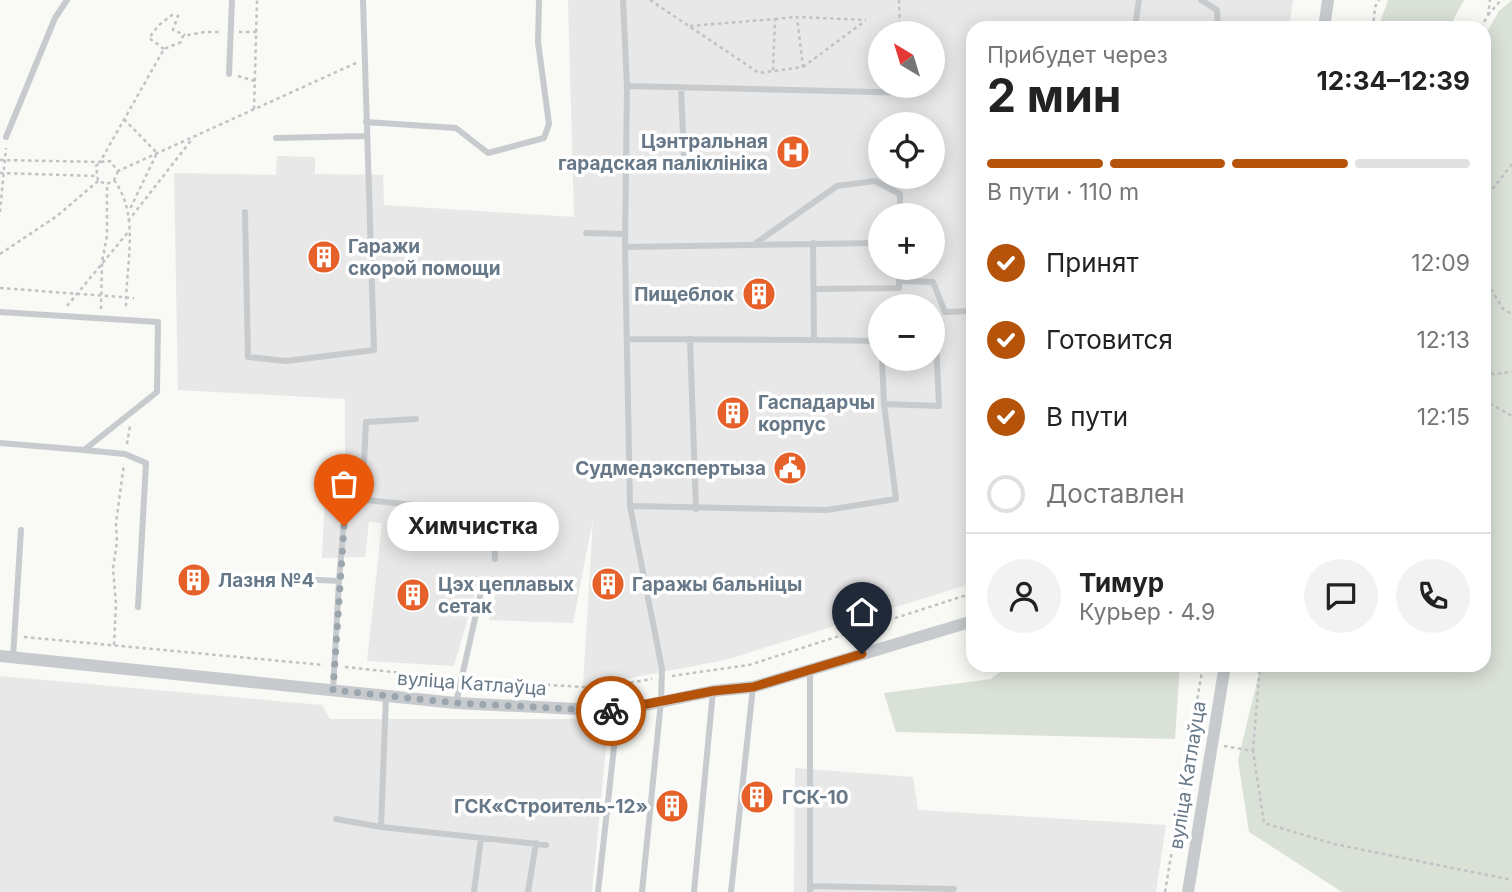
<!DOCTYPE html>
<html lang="ru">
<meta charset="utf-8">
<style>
:root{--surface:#fff;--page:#f2f2f2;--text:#222;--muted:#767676;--line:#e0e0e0;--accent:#b45309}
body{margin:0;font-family:Inter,sans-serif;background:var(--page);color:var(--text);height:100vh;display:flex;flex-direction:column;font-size:26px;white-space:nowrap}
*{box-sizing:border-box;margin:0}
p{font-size:23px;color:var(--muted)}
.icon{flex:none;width:38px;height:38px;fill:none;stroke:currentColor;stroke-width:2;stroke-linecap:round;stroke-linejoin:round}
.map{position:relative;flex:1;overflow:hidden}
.sheet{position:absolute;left:966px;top:21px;width:525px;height:651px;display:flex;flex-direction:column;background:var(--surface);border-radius:21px;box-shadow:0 4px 18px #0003}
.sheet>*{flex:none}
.needle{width:46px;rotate:322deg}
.buttons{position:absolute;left:868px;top:21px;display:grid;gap:14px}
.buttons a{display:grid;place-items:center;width:77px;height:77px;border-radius:50%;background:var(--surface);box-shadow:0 4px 18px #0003;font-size:35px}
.pin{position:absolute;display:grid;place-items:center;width:60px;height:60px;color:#fff;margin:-72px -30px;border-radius:50% 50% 50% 0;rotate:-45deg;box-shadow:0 0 7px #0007}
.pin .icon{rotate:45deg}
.courier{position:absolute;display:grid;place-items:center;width:70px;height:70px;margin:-35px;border:5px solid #b45309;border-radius:50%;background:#fff;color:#222;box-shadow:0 2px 9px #0007}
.bubble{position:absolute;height:49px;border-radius:24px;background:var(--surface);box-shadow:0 4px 18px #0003;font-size:23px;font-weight:700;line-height:49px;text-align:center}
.headline em{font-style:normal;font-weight:700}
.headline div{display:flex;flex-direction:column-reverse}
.headline{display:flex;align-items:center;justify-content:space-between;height:119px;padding:0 21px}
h1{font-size:46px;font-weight:700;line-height:52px}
.bar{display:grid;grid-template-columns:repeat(4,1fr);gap:10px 7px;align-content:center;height:84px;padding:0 21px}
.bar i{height:9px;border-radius:5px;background:var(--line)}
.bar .active{background:var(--accent)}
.bar p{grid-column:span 4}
.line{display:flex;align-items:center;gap:18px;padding:0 21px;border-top:2px solid var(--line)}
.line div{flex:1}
.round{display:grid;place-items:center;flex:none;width:74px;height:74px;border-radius:37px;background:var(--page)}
ol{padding:0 21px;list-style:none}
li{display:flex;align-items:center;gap:21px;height:77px}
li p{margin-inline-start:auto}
li .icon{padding:7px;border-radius:50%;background:var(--accent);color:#fff;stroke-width:4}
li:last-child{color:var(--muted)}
li i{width:38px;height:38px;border:4px solid var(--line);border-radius:50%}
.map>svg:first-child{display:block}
</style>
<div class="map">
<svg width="1512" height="892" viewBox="0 0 1512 892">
<rect width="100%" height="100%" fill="#f9f9f6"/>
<path fill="#e7e8e7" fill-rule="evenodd" d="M 568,0 L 1293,0 L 1289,28 L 973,28 L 973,583 L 725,660 L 583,687 L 593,519 L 573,623 L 489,620 L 499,578 L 480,576 L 454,666 L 367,661 L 382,523 L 369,522 L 365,557 L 322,558 L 326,475 L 345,478 L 345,399 L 178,390 L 174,173 L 276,175 L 277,156 L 315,157 L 315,174 L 383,175 L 384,205 L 574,217 ZM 880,33 L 933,33 L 933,86 L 880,86 ZM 880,124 L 933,124 L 933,177 L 880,177 ZM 880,215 L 933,215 L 933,268 L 880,268 ZM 880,306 L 933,306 L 933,359 L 880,359 Z
M 0,676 L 322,705 L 330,719 L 574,719 L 607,738 L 592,892 L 0,892 Z
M 795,768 L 913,777 L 918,810 L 1166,825 L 1156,892 L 794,892 Z"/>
<path fill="#dae1d7" d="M 1388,0 L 1464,0 L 1449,28 L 1378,28 Z
M 1512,0 L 1512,892 L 1342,892 L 1249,832 L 1238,760 L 1261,665 L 1484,665 L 1484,37 L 1499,11 Z
M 1009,665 L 1180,665 L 1175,739 L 896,732 L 884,693 L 991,679 Z"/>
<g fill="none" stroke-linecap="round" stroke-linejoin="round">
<path stroke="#c0c3c5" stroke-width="2.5" stroke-dasharray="3.5 3.5" stroke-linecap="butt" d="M 650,0 L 759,73 L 803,67 L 797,17 L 866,20
M 899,0 L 900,28 L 903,33
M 1488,15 L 1501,0
M 775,19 L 796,17
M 690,26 L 775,19 L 773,71
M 1373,28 L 1375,7 L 1379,0
M 1481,28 L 1488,15 L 1490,0
M 239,32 L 257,32
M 164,49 L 149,38 L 159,25 L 172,15 L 178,16 L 173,30 L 185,35
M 803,67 L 865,21
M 238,76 L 255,81
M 254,109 L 257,0
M 124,119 L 157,153 L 129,211
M 0,160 L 100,162 L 164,49 L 181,42 L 183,36 L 205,32 L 222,32
M 118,171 L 114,180 L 107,184 L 98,181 L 96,166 L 100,162 L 110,161 L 118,171 L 356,63
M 0,173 L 97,176
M 114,180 C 141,217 125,267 126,309
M 1484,200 L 1512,164
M 0,212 L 6,148
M 128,221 L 193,138
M 0,254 L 57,216 L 98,181
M 1484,277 L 1503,309 L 1512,314
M 0,288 L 134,298
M 67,306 L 129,231
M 101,309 L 102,262 L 107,236 L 107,184
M 1484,372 L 1494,374 L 1512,372
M 1484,400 L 1512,416
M 127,444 L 130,426
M 24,637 L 324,665
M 114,645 L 116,604 L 113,568 L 117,542 L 116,523 L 124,464
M 345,667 L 450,678
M 672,676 L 749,665 L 973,593
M 470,680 L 599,688 L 652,679
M 1224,746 L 1253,751 L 1264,823 L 1334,844 L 1512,880
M 1253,751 L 1260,665
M 1165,892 L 1203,665"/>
<path stroke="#c7cbce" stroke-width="6" d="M 623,0 L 627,86 L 625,247 L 630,506 L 662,669 L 661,701 L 642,892
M 1201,0 L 1217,10 L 1218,28
M 1135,28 L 1139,0
M 229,74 L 232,0
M 627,86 L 914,93 L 913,86
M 681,88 L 684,157
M 366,122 L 456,128 L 488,153 L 544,138 L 549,124 L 538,42 L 539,0
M 6,137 L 55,18 L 67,0
M 276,138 L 366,136
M 245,212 L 248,357 L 286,361 L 374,350 L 363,0
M 586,233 L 625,234
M 756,243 L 837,186 L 875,181 L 900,194 L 900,215
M 625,247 L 880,243
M 899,281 L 933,282 L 945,312 L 973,311
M 814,289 L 899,288 L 899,268
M 0,312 L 158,322 L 157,392 L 84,450 L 0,443
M 627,339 L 814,340 L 813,243
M 690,339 L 696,509
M 814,340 L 880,341
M 884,404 L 939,406 L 936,341 L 933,341
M 84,450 L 125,454 L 146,463 L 138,607
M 362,499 L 366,422 L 416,419
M 630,506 L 827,510 L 896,499 L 884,404 L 882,359
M 259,577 L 339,581 L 333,690
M 339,581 L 346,498 L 493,513 L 495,559
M 13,657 L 21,530
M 810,670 L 810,892
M 456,703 L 481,592
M 336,819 L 381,827 L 546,845
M 381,827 L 386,696
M 810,886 L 954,889
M 474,892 L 481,838
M 528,892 L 536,843
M 598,892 L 618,711
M 694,892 L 713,691
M 731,892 L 753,687"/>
<path stroke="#c7cbce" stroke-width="12" d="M 1324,28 L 1328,0
M 0,656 L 456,703 L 618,711 L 713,691 L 753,687 L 973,621
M 1188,892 L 1225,665"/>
</g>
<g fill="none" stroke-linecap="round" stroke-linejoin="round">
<path stroke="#9aa5ae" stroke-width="7" stroke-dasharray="0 12.6" d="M 344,526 L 333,690 L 456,703 L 611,711"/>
<path stroke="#b45309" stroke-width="9" d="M 611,711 L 713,691 L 753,687 L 862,654"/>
</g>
<defs>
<symbol id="hospital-disc" viewBox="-11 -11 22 22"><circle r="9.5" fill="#e66029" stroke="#fff"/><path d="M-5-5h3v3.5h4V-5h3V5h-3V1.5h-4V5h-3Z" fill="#fff"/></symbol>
<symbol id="building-disc" viewBox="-11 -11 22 22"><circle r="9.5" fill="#e66029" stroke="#fff"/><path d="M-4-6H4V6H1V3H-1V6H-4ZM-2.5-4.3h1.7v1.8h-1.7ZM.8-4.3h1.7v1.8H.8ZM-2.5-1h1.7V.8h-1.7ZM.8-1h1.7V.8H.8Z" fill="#fff"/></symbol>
<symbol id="civic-disc" viewBox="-11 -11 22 22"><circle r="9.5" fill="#e66029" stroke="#fff"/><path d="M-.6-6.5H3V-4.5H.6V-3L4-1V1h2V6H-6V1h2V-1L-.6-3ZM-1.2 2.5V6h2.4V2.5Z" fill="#fff"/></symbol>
</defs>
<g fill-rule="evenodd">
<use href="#hospital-disc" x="774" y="133" width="38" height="38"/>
<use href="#building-disc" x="305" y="238" width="38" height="38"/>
<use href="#building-disc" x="740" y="275" width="38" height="38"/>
<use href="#building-disc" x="714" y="394" width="38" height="38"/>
<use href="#civic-disc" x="771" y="449" width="38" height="38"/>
<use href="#building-disc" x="175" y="561" width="38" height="38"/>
<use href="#building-disc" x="589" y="565" width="38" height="38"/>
<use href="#building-disc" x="394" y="576" width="38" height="38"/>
<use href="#building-disc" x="738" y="778" width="38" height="38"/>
<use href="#building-disc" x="653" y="787" width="38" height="38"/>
</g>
<g text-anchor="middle" stroke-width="7" stroke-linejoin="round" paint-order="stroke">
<g font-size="19" font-weight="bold" fill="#677888" stroke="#fff" text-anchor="start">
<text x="768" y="148" text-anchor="end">Цэнтральная<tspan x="768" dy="22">гарадская паліклініка</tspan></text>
<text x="348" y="253">Гаражи<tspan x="348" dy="22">скорой помощи</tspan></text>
<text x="734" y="301" text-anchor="end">Пищеблок</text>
<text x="758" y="409">Гаспадарчы<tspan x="758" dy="22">корпус</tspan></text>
<text x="766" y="475" text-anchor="end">Судмедэкспертыза</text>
<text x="218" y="587">Лазня №4</text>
<text x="438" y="591">Цэх цеплавых<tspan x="438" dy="22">сетак</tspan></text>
<text x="632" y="591">Гаражы бальніцы</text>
<text x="782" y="804">ГСК-10</text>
<text x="648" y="813" text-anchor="end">ГСК«Строитель-12»</text>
</g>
<g font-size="19" fill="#677888" stroke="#fff">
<text transform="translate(472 683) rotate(4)" y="7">вуліца Катлаўца</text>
<text transform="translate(1187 775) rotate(-81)" y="7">вуліца Катлаўца</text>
</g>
</g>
</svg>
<div class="buttons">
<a><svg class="needle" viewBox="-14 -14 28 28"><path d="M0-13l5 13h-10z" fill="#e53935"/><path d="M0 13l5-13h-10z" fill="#767676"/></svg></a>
<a><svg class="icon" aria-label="locate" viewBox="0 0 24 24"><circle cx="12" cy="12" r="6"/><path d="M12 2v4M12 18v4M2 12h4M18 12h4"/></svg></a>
<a>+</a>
<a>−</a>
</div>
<div class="pin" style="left:344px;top:526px;background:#ea580c"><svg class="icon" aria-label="bag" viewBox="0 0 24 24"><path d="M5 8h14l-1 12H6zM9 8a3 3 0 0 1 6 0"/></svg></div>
<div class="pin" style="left:862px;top:654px;background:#1f2937"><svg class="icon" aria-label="home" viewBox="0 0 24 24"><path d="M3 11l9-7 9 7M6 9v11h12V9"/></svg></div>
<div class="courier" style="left:611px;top:711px"><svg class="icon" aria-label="bike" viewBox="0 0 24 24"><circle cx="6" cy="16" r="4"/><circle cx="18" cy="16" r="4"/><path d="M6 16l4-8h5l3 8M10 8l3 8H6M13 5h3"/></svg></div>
<div class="bubble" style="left:387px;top:502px;width:172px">Химчистка</div>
<section class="sheet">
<div class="headline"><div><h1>2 мин</h1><p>Прибудет через</p></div><em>12:34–12:39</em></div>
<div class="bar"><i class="active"></i><i class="active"></i><i class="active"></i><i></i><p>В пути · 110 m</p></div>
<ol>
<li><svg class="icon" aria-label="check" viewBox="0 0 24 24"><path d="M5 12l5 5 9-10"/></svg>Принят<p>12:09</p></li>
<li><svg class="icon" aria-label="check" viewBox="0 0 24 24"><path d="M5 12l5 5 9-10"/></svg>Готовится<p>12:13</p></li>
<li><svg class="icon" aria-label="check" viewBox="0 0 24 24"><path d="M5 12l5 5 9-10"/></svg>В пути<p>12:15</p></li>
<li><i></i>Доставлен</li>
</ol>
<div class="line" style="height:126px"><a class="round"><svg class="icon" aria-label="person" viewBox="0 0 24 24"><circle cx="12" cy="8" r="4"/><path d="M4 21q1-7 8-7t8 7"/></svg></a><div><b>Тимур</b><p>Курьер · 4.9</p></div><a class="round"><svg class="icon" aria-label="chat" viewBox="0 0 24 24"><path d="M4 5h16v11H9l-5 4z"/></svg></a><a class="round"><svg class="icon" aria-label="phone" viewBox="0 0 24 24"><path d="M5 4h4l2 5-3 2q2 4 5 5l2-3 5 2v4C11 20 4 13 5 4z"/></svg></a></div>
</section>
</div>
